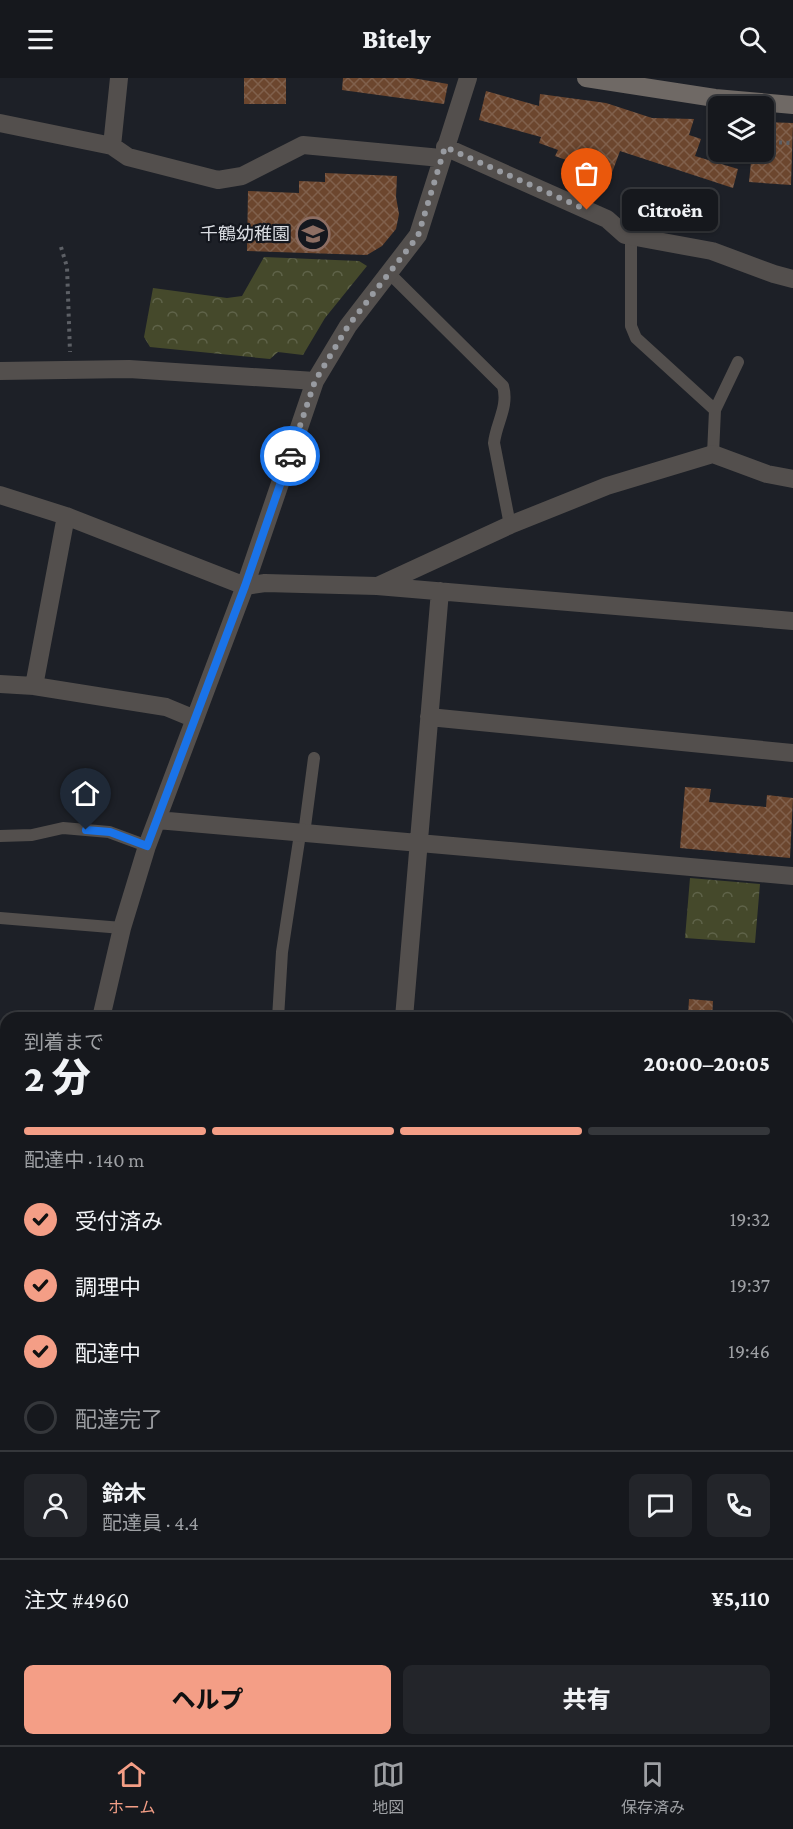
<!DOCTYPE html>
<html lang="ja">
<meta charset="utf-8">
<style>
:root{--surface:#16181d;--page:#23252a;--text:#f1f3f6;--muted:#9ea0a4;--line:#35373b;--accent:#f49e86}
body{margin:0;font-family:"Crimson Pro","Noto Sans JP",serif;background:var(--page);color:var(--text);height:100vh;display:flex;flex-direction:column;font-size:22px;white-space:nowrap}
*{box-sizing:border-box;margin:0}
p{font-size:20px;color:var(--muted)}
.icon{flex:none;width:33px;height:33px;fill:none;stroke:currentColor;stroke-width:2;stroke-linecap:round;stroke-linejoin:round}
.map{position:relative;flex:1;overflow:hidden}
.drawer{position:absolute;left:0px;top:934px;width:794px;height:734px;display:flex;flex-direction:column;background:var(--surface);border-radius:18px 18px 0 0;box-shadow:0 2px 4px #0004,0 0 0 2px var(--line)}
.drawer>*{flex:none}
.fabs{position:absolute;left:708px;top:18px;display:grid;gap:12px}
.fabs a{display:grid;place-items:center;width:66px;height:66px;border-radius:9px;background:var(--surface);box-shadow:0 2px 4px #0004,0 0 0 2px var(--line);font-size:30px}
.pin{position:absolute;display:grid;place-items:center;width:51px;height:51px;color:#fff;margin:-62px -26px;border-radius:50% 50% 50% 0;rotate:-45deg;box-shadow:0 0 6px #0007}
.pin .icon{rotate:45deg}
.courier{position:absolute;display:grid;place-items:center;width:60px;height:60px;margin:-30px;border:4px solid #1a73e8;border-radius:50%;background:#fff;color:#222;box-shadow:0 2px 8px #0007}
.bubble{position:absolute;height:42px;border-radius:9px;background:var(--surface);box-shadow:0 2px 4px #0004,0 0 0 2px var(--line);font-size:20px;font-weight:800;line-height:42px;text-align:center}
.summary em{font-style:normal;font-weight:800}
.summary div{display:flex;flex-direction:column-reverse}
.summary{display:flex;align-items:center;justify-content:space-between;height:102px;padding:0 24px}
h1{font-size:39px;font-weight:800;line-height:45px}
.bar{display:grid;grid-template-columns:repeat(4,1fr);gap:9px 6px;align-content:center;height:72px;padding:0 24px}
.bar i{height:8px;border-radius:4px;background:var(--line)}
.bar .selected{background:var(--accent)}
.bar p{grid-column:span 4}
.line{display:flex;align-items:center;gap:15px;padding:0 24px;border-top:2px solid var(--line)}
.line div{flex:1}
.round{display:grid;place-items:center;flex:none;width:63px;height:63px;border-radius:9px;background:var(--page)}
ol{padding:0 24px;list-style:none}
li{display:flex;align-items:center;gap:18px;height:66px}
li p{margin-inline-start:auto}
li .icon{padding:6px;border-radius:50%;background:var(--accent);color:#111;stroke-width:4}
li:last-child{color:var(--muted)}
li i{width:33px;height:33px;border:3px solid var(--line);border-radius:50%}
.action{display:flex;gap:12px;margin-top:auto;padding:12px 24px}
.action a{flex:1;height:69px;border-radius:9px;background:var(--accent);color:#111;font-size:24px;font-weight:800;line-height:69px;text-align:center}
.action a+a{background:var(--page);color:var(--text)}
header{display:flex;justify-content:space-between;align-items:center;height:78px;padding:0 24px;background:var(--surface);font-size:27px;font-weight:800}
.dock{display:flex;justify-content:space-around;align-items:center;height:84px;border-top:2px solid var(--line);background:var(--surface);font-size:16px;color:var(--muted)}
.dock a{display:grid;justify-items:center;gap:3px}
.dock .selected{color:var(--accent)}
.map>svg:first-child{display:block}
</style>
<header><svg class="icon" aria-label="menu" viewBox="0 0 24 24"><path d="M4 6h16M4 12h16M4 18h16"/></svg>Bitely<svg class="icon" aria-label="search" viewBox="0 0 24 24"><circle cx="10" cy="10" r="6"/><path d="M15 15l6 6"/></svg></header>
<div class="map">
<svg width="793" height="1667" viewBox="0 0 793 1667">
<defs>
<pattern id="park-crowns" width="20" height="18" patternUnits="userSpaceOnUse" patternTransform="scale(1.5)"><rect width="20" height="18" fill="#45492b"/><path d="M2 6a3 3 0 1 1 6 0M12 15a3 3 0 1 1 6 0" fill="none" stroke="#5f6349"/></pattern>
<pattern id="building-cross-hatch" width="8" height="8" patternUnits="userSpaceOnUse" patternTransform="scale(1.5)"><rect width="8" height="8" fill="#6c462e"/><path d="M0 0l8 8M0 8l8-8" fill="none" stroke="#80604c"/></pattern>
</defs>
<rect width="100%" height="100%" fill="#1d2027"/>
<path fill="url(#park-crowns)" d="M 264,179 L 359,183 L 367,188 L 325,240 L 303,277 L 278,274 L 270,281 L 150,269 L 144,259 L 153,210 L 227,220 L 242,218 Z
M 690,800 L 760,806 L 755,865 L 685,860 Z"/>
<path fill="url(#building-cross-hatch)" d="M 244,0 L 286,0 L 286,26 L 244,26 Z
M 343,0 L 412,0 L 448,6 L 444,26 L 342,12 Z
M 486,13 L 539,28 L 540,16 L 606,25 L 652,40 L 694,41 L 689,57 L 701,61 L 695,78 L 738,91 L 733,110 L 620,73 L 606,111 L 585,103 L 587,96 L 570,90 L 572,84 L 555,78 L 558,72 L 539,65 L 541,59 L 479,42 Z
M 764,44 L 793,45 L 791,107 L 749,104 L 752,74 L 764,74 Z
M 325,95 L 397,98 L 396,119 L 399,136 L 396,151 L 382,168 L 367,177 L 247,173 L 248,113 L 299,115 L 299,103 L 325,104 Z
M 685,709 L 711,711 L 709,724 L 766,729 L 767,717 L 793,720 L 790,780 L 680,770 Z
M 689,921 L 713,923 L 712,940 L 688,940 Z"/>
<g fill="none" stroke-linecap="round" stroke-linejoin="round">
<path stroke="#5d6066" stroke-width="4" stroke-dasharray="3 4.5" stroke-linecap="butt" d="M 764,64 L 793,65
M 61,169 L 67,189 L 70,274"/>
<path stroke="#534f4d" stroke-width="12" d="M 631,159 L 631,248 L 636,260 L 715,332 L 713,376
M 389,195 L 503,308 C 509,329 496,345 494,365 L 510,447
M 715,332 L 738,284
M 304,756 L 314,680
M 0,758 L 32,757 L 63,750 L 109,754 L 147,768
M 0,840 L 122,850
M 278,940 L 282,874 L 300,756
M 590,1662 L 590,1667"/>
<path stroke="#534f4d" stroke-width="18" d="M 0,45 L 112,68 L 128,79 L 218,102 L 242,98 L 303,67 L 441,80
M 112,68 L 119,0
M 445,69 L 607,141 L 625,157 L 712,173 L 774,196 L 793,201
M 0,293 L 129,291 L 315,303
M 0,417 L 66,438 L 245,508 L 265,505 L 377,508 L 793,543
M 380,507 L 510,447 L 607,408 L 713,376 L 767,396 L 793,401
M 0,606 L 34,608 L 166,629 L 195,641
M 34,608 L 66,438
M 429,639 L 793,675
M 157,742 L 793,798
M 101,940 L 122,850 L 147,768 L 245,508 L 315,303 L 348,248 L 418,157 L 468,0
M 404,940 L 440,513
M 0,987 L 6,987
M 788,1023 L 793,1023
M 788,1105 L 793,1050
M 788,1170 L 793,1170
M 0,1211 L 6,1195
M 0,1345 L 6,1344
M 788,1403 L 793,1404
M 0,1545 L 6,1544
M 386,1662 L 386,1667"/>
<path stroke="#6f6965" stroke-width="18" d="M 586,0 L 715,20 L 793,27
M 788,1654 L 793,1654
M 655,1667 L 707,1662"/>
<path stroke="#979aa0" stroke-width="4.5" stroke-dasharray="8 8" stroke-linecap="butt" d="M 788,1132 L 793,1132
M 788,1146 L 793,1145
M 0,1153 L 6,1153
M 0,1166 L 6,1166"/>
</g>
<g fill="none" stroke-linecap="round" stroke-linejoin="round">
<path stroke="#989ba1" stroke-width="6" stroke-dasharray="0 10.8" d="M 290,378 L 315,303 L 348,248 L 418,158 L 445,69 L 587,132"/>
<path stroke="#1a73e8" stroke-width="8" d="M 86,752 L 110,754 L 147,768 L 245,508 L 290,378"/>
</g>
<defs>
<symbol id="school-ring" viewBox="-11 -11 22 22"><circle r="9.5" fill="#14171e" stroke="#8d6e63" stroke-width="1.5"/><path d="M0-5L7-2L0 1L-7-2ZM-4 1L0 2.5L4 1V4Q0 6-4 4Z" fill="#8d6e63"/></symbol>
</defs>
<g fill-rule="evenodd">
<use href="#school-ring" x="294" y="137" width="38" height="38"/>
</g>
<g text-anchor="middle" stroke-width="4.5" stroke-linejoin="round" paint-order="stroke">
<g font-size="18" fill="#dadde2" stroke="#14171e" text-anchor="end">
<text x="290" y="162">千鶴幼稚園</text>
</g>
</g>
</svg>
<div class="fabs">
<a><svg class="icon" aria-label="layers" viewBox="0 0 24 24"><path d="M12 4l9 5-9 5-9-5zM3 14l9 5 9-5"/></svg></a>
</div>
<div class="pin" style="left:587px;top:132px;background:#ea580c"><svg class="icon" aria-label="bag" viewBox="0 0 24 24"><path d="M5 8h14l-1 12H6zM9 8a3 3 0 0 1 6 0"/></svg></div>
<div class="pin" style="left:86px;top:752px;background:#1f2937"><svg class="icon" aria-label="home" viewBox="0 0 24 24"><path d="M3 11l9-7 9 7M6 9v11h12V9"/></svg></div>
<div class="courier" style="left:290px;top:378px"><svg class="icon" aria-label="car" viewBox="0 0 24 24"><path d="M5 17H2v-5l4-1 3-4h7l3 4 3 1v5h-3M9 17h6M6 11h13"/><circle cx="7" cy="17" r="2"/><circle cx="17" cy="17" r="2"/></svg></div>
<div class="bubble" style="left:622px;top:111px;width:96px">Citroën</div>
<section class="drawer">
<div class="summary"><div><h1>2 分</h1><p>到着まで</p></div><em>20:00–20:05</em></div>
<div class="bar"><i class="selected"></i><i class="selected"></i><i class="selected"></i><i></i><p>配達中 · 140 m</p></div>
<ol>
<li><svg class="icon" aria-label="check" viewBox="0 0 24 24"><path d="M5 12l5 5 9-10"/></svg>受付済み<p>19:32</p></li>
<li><svg class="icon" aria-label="check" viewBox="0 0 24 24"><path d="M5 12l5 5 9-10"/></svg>調理中<p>19:37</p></li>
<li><svg class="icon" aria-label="check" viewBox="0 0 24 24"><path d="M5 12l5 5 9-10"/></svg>配達中<p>19:46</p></li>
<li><i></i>配達完了</li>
</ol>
<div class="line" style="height:108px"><a class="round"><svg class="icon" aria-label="person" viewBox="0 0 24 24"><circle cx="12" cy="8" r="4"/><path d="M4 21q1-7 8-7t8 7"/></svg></a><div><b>鈴木</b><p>配達員 · 4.4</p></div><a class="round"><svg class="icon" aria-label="chat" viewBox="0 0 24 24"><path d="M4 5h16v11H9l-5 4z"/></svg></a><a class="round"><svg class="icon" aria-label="phone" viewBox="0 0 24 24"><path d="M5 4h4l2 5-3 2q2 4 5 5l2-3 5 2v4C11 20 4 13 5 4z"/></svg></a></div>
<div class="line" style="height:78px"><div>注文 #4960</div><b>¥5,110</b></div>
<div class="action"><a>ヘルプ</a><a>共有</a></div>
</section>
</div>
<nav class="dock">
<a class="selected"><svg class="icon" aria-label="home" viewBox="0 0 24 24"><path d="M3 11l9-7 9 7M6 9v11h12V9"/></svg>ホーム</a>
<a><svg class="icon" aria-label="map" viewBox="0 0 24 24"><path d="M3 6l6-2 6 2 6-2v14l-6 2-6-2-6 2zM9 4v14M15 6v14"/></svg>地図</a>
<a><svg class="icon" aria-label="saved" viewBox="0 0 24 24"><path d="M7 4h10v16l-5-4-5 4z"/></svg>保存済み</a>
</nav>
